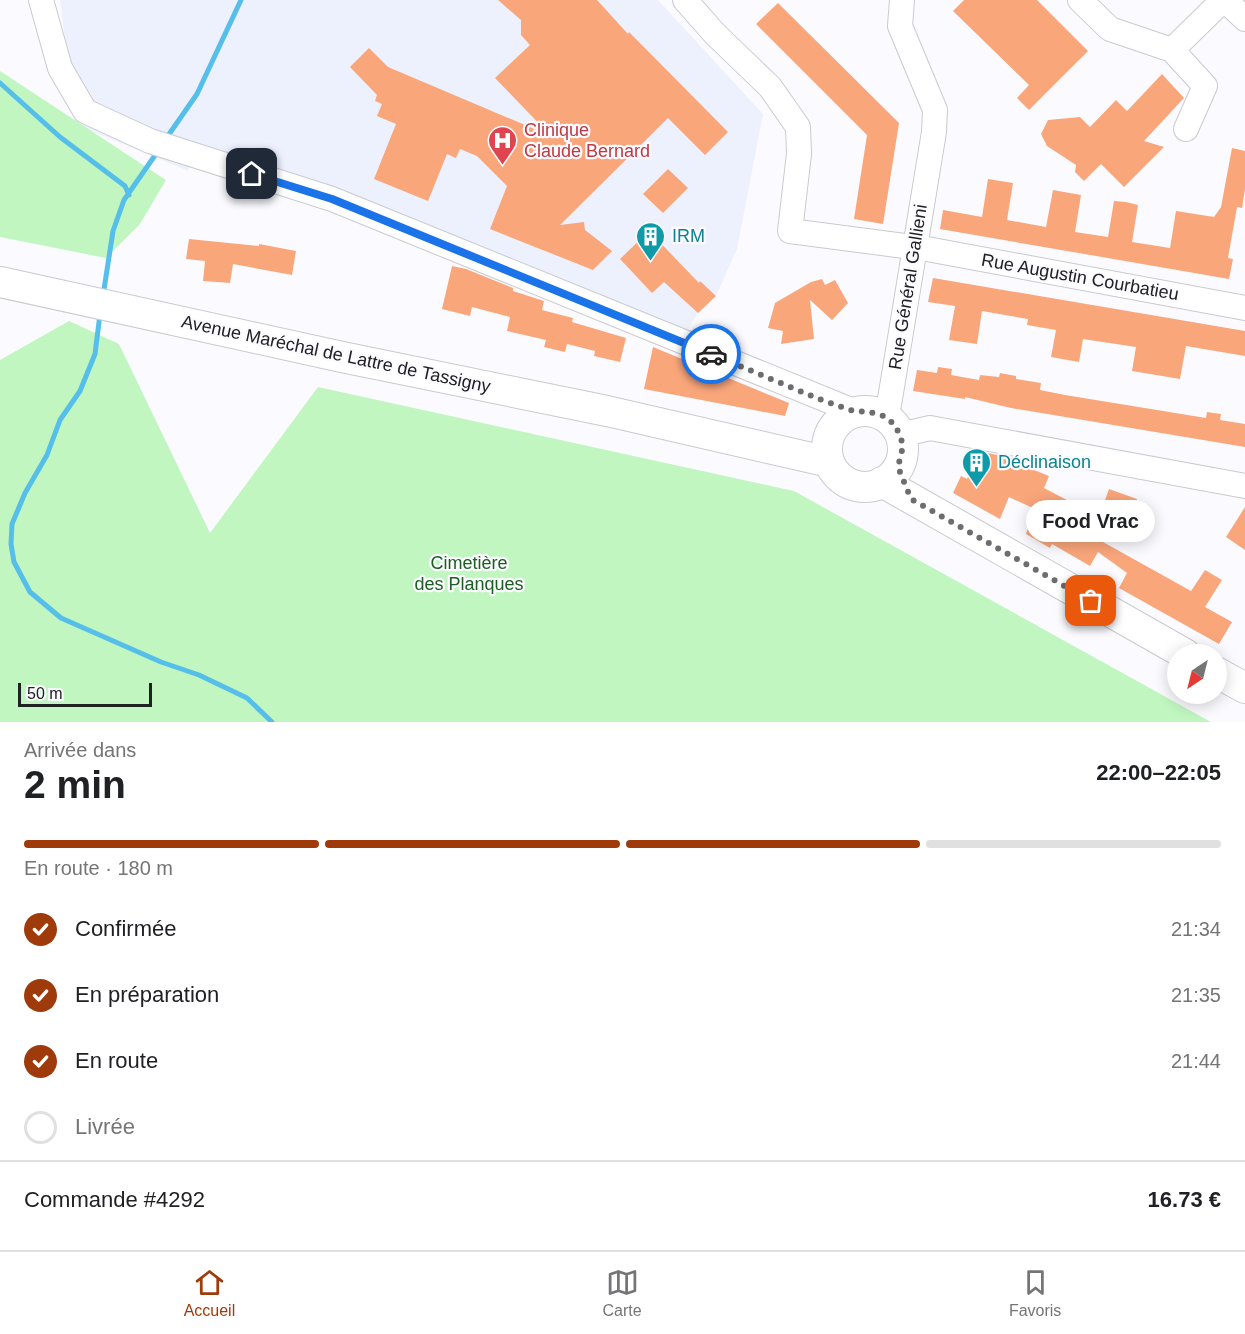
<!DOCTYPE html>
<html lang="fr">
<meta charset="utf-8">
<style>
:root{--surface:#fff;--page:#f2f2f2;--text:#202124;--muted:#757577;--line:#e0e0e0;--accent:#9f3a0b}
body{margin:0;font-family:Arial,sans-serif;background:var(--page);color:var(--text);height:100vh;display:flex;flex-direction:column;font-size:22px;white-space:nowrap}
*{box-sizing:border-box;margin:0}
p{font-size:20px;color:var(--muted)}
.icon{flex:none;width:33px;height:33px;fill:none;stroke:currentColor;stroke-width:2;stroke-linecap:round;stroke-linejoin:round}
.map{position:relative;height:722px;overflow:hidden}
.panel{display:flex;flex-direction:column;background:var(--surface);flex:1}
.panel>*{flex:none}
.needle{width:39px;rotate:215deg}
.buttons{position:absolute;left:1167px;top:644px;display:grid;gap:12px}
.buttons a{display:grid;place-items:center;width:60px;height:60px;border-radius:50%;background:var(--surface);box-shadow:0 3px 15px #0003;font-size:30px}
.scale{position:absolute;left:18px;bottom:15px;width:134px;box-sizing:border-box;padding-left:6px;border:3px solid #202123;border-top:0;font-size:16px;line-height:21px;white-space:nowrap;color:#202123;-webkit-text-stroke:4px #fbfbff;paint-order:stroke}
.pin{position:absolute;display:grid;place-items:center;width:51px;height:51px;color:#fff;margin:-26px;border-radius:12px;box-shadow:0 3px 9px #0006}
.courier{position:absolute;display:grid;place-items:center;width:60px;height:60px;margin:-30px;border:4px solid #1a73e8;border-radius:50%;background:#fff;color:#222;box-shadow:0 2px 8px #0007}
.bubble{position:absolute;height:42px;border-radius:21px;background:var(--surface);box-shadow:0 3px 15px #0003;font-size:20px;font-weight:700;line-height:42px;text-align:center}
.head em{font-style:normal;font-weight:700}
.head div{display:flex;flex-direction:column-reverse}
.head{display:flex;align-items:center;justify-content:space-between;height:102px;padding:0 24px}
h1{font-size:39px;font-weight:700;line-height:45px}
.bar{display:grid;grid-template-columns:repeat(4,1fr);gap:9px 6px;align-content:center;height:72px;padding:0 24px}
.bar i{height:8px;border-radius:4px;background:var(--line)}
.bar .on{background:var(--accent)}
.bar p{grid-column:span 4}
.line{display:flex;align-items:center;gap:15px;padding:0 24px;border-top:2px solid var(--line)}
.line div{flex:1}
ol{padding:0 24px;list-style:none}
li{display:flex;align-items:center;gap:18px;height:66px}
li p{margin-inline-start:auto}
li .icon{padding:6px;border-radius:50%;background:var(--accent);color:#fff;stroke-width:4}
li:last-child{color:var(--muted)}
li i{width:33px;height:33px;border:3px solid var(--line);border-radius:50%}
.tabs{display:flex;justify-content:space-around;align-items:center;height:84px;border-top:2px solid var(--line);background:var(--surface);font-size:16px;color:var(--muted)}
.tabs a{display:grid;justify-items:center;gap:3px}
.tabs .on{color:var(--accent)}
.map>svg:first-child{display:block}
</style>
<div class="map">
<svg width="1245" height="722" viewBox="0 0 1245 722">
<rect width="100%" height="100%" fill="#fbfbff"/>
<path fill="#edf0fd" d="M 60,0 L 658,0 L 763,114 L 737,249 L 716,296 L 698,313 L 685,334 L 197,147 L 188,171 L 75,124 Z"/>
<path fill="#c1f6c0" d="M 0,71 L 166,180 L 140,224 L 106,258 L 0,237 Z
M 69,321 L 119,344 L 210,533 L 318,387 L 794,491 L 1211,722 L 0,722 L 0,360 Z"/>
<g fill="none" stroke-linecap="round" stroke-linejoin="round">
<path stroke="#55bfea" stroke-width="5" d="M 0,83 L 60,137 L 125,186 L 129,195
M 165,140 L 197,94 L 241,0
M 103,296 L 113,231 L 124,200 L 158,151
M 100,314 L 95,354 L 80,391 L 60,420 L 47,455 L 25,493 L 12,524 L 11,544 L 14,562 L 30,592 L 61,618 L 161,662 L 199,675 L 247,698 L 272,722"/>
</g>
<path fill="#faa67b" d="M 498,0 L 597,0 L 628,34 L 629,32 L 728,132 L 705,155 L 668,118 L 560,225 L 584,222 L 585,230 L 612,251 L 593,270 L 490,229 L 507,186 L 477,156 L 460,149 L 456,158 L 447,154 L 428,201 L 374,179 L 396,124 L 377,116 L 382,104 L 375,101 L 377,95 L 350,67 L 369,48 L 388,67 L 551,136 L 495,78 L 530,45 L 521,35 L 521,20 Z
M 964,0 L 1037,0 L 1088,51 L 1029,110 L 1017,98 L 1029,85 L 953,11 Z
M 778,3 L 899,123 L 883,224 L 854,219 L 867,135 L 756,24 Z
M 1162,74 L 1184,98 L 1144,141 L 1164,147 L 1124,187 L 1101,164 L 1084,181 L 1075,172 L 1076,165 L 1047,146 L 1041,134 L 1048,120 L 1080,117 L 1090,127 L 1116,100 L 1127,111 Z
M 1232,148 L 1245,151 L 1245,189 L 1242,208 L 1237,207 L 1228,258 L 1233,259 L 1229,279 L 940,229 L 943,210 L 982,217 L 988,179 L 1013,183 L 1007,220 L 1046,227 L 1053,190 L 1064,192 L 1081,195 L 1075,232 L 1108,237 L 1114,201 L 1126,202 L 1138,205 L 1132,242 L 1170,248 L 1176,211 L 1214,217 L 1221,207 Z
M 668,169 L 688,188 L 663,213 L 643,194 Z
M 649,231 L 699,283 L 700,281 L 716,296 L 698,313 L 664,282 L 652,293 L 620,259 Z
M 189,239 L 259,246 L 259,244 L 296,251 L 292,275 L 233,264 L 230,283 L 203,281 L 205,261 L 186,259 Z
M 452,266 L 466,269 L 513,288 L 513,291 L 544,301 L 542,310 L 573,318 L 572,322 L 626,338 L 620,362 L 594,356 L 595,351 L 567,344 L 565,352 L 544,347 L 546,340 L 507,331 L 510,317 L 472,307 L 470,316 L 442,309 Z
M 933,278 L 1245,331 L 1245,356 L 1186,346 L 1180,379 L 1132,371 L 1136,347 L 1083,339 L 1079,362 L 1051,357 L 1056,330 L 1027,325 L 1028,319 L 982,311 L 977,344 L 949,340 L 955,306 L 928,302 Z
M 822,279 L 825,285 L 835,280 L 848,303 L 832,320 L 810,300 L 814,339 L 781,344 L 783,331 L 768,328 L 775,303 L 811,282 Z
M 653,347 L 789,403 L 785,416 L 644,389 Z
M 938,367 L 952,369 L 951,375 L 979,380 L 980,375 L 999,377 L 1000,373 L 1016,376 L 1016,379 L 1041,383 L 1040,390 L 1065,395 L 1206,418 L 1207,412 L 1221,414 L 1220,420 L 1245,424 L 1245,447 L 1011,408 L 965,397 L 965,399 L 913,391 L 917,370 L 937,373 Z
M 978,451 L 997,455 L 1049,476 L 1044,488 L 1099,517 L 1109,489 L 1137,499 L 1127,525 L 1116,520 L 1103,542 L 1191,591 L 1205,570 L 1222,580 L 1205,607 L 1232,622 L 1219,644 L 1119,588 L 1127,573 L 1098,552 L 1090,566 L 1052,544 L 1050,548 L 1026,534 L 1035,509 L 1009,497 L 1000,519 L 953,493 L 961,476 L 967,479 Z
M 1245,507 L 1245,550 L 1226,537 Z"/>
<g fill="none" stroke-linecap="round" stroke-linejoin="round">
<defs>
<path id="minor" d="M 41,0 L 60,68 L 85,111 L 150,141 L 332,199 L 856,412
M 685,0 L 715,34 L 770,87 L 798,127 L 799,154 L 790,231 L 927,249 L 1245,308
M 1080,0 L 1110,29 L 1172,50 L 1205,86 L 1186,129
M 1225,0 L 1245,19
M 1172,50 L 1223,0
M 884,416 L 889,405 L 934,132 L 935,110 L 900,26 L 902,0
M 900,435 L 930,428 L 1245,486"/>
<path id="major" d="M 0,282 L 342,357 L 607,411 L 829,462
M827 449a38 38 0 1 1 76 0a38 38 0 1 1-76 0Z
M 882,482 L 1185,654
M 1216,672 L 1245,688"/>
</defs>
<use href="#minor" stroke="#c8cacf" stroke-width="26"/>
<use href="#major" stroke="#c8cacf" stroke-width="32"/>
<use href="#minor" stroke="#fff" stroke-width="24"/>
<use href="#major" stroke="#fff" stroke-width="30"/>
</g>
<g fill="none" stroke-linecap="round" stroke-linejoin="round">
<path stroke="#6d6d70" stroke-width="6" stroke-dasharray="0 10.8" d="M 711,354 L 819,399 L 856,412 L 866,411 L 884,416 L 894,424 L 900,435 L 903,446 L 898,467 L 911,499 L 1091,601"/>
<path stroke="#1a73e8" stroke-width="8" d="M 252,174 L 332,199 L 711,354"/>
</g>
<defs>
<symbol id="hospital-pin" viewBox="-11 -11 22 30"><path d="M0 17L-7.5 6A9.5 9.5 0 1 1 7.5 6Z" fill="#e0444e" stroke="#fbfbff"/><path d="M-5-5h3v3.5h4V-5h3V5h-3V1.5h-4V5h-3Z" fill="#fff"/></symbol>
<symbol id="building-pin" viewBox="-11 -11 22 30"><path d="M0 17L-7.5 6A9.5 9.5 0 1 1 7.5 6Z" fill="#0f9aa8" stroke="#fbfbff"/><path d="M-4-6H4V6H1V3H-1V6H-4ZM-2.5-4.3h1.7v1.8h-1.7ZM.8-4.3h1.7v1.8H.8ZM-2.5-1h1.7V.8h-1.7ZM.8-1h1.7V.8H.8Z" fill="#fff"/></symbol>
</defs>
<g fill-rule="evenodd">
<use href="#hospital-pin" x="486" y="124" width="33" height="45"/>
<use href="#building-pin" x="634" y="220" width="33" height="45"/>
<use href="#building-pin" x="960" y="446" width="33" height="45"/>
</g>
<g text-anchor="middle" stroke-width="4.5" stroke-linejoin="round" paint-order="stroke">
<g font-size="18" fill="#be3a42" stroke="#fbfbff" text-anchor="start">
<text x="524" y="136">Clinique<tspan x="524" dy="21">Claude Bernard</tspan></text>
</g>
<g font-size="18" fill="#0d838f" stroke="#fbfbff" text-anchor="start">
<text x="672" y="242">IRM</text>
<text x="998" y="468">Déclinaison</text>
</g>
<g font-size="18" fill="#202123" stroke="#fbfbff">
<text transform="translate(1080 277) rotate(10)" y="6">Rue Augustin Courbatieu</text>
<text transform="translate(908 287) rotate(-81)" y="6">Rue Général Gallieni</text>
<text transform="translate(336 354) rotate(12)" y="6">Avenue Maréchal de Lattre de Tassigny</text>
</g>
<g font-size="18" fill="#1c5e20" stroke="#fbfbff">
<text x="469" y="569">Cimetière<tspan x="469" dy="21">des Planques</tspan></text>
</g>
</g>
</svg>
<div class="buttons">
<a><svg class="needle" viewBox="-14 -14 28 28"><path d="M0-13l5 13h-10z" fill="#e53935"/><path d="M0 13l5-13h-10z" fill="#757577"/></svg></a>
</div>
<div class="scale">50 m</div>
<div class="pin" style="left:1091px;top:601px;background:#ea580c"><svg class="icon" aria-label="bag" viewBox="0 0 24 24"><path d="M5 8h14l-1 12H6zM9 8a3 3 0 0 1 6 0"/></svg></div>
<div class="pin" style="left:252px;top:174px;background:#1f2937"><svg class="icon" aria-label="home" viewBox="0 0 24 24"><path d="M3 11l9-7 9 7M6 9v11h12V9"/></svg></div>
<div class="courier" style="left:711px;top:354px"><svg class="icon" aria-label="car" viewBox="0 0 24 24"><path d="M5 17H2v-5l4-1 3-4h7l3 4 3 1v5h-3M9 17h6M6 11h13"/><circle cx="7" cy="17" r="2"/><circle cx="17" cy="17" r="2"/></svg></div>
<div class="bubble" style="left:1026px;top:500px;width:129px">Food Vrac</div>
</div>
<section class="panel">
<div class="head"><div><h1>2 min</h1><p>Arrivée dans</p></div><em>22:00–22:05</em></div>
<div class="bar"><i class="on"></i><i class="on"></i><i class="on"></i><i></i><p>En route · 180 m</p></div>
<ol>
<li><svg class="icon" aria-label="check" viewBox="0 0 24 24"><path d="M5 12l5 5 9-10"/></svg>Confirmée<p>21:34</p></li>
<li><svg class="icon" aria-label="check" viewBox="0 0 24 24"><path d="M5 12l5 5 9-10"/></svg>En préparation<p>21:35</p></li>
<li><svg class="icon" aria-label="check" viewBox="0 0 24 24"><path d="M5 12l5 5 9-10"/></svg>En route<p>21:44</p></li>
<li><i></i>Livrée</li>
</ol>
<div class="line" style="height:78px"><div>Commande #4292</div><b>16.73 €</b></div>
</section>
<nav class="tabs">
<a class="on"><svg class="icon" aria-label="home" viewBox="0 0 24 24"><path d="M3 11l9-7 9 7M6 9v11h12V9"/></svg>Accueil</a>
<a><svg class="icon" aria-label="map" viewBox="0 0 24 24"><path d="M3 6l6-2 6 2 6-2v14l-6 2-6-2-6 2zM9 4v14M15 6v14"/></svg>Carte</a>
<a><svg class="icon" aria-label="saved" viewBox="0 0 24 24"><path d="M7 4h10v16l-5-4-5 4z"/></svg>Favoris</a>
</nav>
